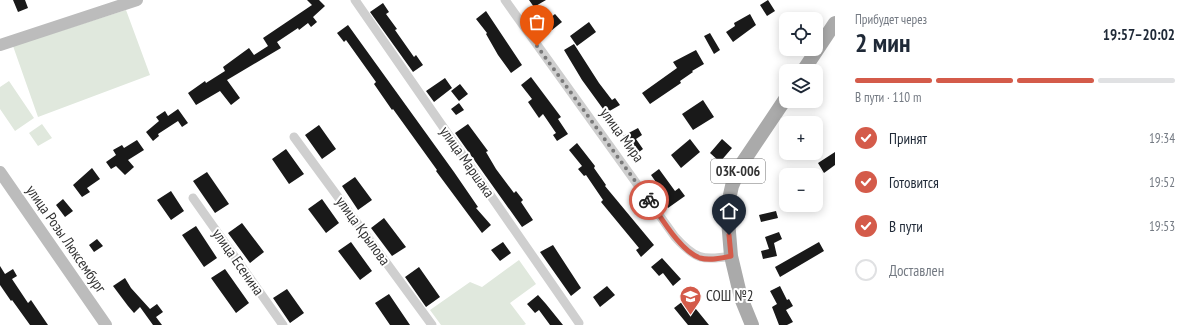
<!DOCTYPE html>
<html lang="ru">
<meta charset="utf-8">
<style>
:root{--surface:#fff;--page:#f6f6f7;--text:#1f2937;--muted:#747a83;--line:#e0e1e3;--accent:#d45b4a}
body{margin:0;font-family:"PT Sans Narrow",sans-serif;background:var(--page);color:var(--text);height:100vh;display:flex;flex-direction:column;font-size:15px;white-space:nowrap}
*{box-sizing:border-box;margin:0}
p{font-size:13px;color:var(--muted)}
.icon{flex:none;width:22px;height:22px;fill:none;stroke:currentColor;stroke-width:2;stroke-linecap:round;stroke-linejoin:round}
.map{position:relative;flex:1;overflow:hidden}
.drawer{display:flex;flex-direction:column;background:var(--surface);width:360px}
.drawer>*{flex:none}
.buttons{position:absolute;left:779px;top:12px;display:grid;gap:8px}
.buttons a{display:grid;place-items:center;width:44px;height:44px;border-radius:8px;background:var(--surface);box-shadow:0 2px 10px #0003;font-size:20px}
.pin{position:absolute;display:grid;place-items:center;width:34px;height:34px;color:#fff;margin:-41px -17px;border-radius:50% 50% 50% 0;rotate:-45deg;box-shadow:0 0 4px #0007}
.pin .icon{rotate:45deg}
.courier{position:absolute;display:grid;place-items:center;width:40px;height:40px;margin:-20px;border:3px solid #d45b4a;border-radius:50%;background:#fff;color:#222;box-shadow:0 1px 5px #0007}
.overview em{font-style:normal;font-weight:700}
.overview div{display:flex;flex-direction:column-reverse}
.overview{display:flex;align-items:center;justify-content:space-between;height:68px;padding:0 20px}
h1{font-size:26px;font-weight:700;line-height:30px}
.bar{display:grid;grid-template-columns:repeat(4,1fr);gap:6px 4px;align-content:center;height:48px;padding:0 20px}
.bar i{height:5px;border-radius:3px;background:var(--line)}
.bar .active{background:var(--accent)}
.bar p{grid-column:span 4}
ol{padding:0 20px;list-style:none}
li{display:flex;align-items:center;gap:12px;height:44px}
li p{margin-inline-start:auto}
li .icon{padding:4px;border-radius:50%;background:var(--accent);color:#fff;stroke-width:4}
li:last-child{color:var(--muted)}
li i{width:22px;height:22px;border:2px solid var(--line);border-radius:50%}
main{display:flex;flex:1;min-height:0}
.map>svg:first-child{display:block}
</style>
<main>
<div class="map">
<svg width="835" height="325" viewBox="0 0 835 325">
<rect width="100%" height="100%" fill="#fff"/>
<path fill="#e0e8dd" d="M 126,10 L 150,75 L 38,117 L 13,46 Z
M 9,81 L 34,118 L 15,131 L 0,109 L 0,87 Z
M 42,124 L 52,138 L 38,146 L 29,133 Z
M 519,260 L 536,284 L 510,303 L 526,324 L 524,325 L 441,325 L 430,310 L 470,282 L 482,287 Z"/>
<path fill="#191919" d="M 13,0 L 25,0 L 28,8 L 18,12 Z
M 307,0 L 319,0 L 325,6 L 313,17 L 317,22 L 311,27 L 308,23 L 299,30 L 298,28 L 277,42 L 281,48 L 227,80 L 240,98 L 231,105 L 220,91 L 196,105 L 188,93 L 205,81 L 206,83 L 225,71 L 223,67 L 249,48 L 254,55 L 268,46 L 263,38 L 312,5 Z
M 529,0 L 546,0 L 534,7 Z
M 768,0 L 775,11 L 767,16 L 760,5 Z
M 383,3 L 389,12 L 386,14 L 397,29 L 395,30 L 414,57 L 416,55 L 423,65 L 413,72 L 370,12 Z
M 486,11 L 522,65 L 511,73 L 498,55 L 486,34 L 487,33 L 476,19 Z
M 555,14 L 562,22 L 552,30 L 545,22 Z
M 750,14 L 756,25 L 733,42 L 726,32 L 735,26 L 734,23 Z
M 589,22 L 596,32 L 577,46 L 570,36 Z
M 348,25 L 454,172 L 478,207 L 476,208 L 491,225 L 482,233 L 436,171 L 437,170 L 393,109 L 392,110 L 374,84 L 376,82 L 346,40 L 344,42 L 337,33 Z
M 710,33 L 720,50 L 714,54 L 704,36 Z
M 574,44 L 599,83 L 612,100 L 615,98 L 620,105 L 606,113 L 582,80 L 564,50 Z
M 696,50 L 704,64 L 692,71 L 693,72 L 680,81 L 681,83 L 650,104 L 642,93 L 677,68 L 673,62 Z
M 531,77 L 561,117 L 558,119 L 568,134 L 557,141 L 553,135 L 556,133 L 543,114 L 539,118 L 528,102 L 532,99 L 521,85 Z
M 445,78 L 452,88 L 434,102 L 426,91 Z
M 460,84 L 468,94 L 459,101 L 451,91 Z
M 703,100 L 714,117 L 693,130 L 682,114 Z
M 459,103 L 464,110 L 456,115 L 451,109 Z
M 178,109 L 188,123 L 182,127 L 178,121 L 158,134 L 159,136 L 153,141 L 146,132 L 159,121 L 156,117 L 165,111 L 168,116 Z
M 468,124 L 488,151 L 486,152 L 496,169 L 514,193 L 516,191 L 523,200 L 521,202 L 533,220 L 522,227 L 455,133 Z
M 319,125 L 336,149 L 322,159 L 305,135 Z
M 638,128 L 642,135 L 636,139 L 643,149 L 635,155 L 623,136 Z
M 690,139 L 700,152 L 681,168 L 671,155 Z
M 722,139 L 732,148 L 720,162 L 710,153 Z
M 137,140 L 144,150 L 128,160 L 134,167 L 125,175 L 116,166 L 111,169 L 106,162 L 116,155 L 113,150 L 122,145 L 124,148 Z
M 577,143 L 595,166 L 594,168 L 606,185 L 605,186 L 654,245 L 641,257 L 636,250 L 639,248 L 601,202 L 603,200 L 586,175 L 584,176 L 578,169 L 582,166 L 569,150 Z
M 286,149 L 304,174 L 289,184 L 272,159 Z
M 835,152 L 835,165 L 824,173 L 818,163 Z
M 92,168 L 100,179 L 87,188 L 90,192 L 82,197 L 73,185 Z
M 659,169 L 675,191 L 679,188 L 685,196 L 668,208 L 663,200 L 667,198 L 651,175 Z
M 207,172 L 229,204 L 215,213 L 193,181 Z
M 355,177 L 372,200 L 358,210 L 342,186 Z
M 171,191 L 184,211 L 171,220 L 157,200 Z
M 63,199 L 73,211 L 65,217 L 56,205 Z
M 322,199 L 339,223 L 326,233 L 308,209 Z
M 776,211 L 778,218 L 761,222 L 759,215 Z
M 384,218 L 406,247 L 392,256 L 371,228 Z
M 242,223 L 264,252 L 250,263 L 228,233 Z
M 196,226 L 217,258 L 204,267 L 182,235 Z
M 779,232 L 782,239 L 774,243 L 777,256 L 763,259 L 761,251 L 769,249 L 765,237 Z
M 97,239 L 103,246 L 94,252 L 89,245 Z
M 351,242 L 372,271 L 360,280 L 338,251 Z
M 503,242 L 511,253 L 500,261 L 491,250 Z
M 819,242 L 824,251 L 780,277 L 775,267 Z
M 553,245 L 581,288 L 571,296 L 540,252 Z
M 662,258 L 681,279 L 673,286 L 663,273 L 659,276 L 651,267 Z
M 0,266 L 5,274 L 13,269 L 17,276 L 12,279 L 28,303 L 31,300 L 48,325 L 30,325 L 12,300 L 11,301 L 0,285 Z
M 419,267 L 440,297 L 426,307 L 405,277 Z
M 225,269 L 249,303 L 236,313 L 211,278 Z
M 125,278 L 131,288 L 150,309 L 157,304 L 163,312 L 156,317 L 162,325 L 153,325 L 140,307 L 134,313 L 128,306 L 113,286 Z
M 607,286 L 615,295 L 600,307 L 593,297 Z
M 780,286 L 787,300 L 789,299 L 793,306 L 786,310 L 793,322 L 787,325 L 779,325 L 772,307 L 777,304 L 770,291 Z
M 287,289 L 304,313 L 290,323 L 273,298 Z
M 389,294 L 410,325 L 390,325 L 375,303 Z
M 538,295 L 546,304 L 563,325 L 550,325 L 539,310 L 535,313 L 527,304 Z
M 687,298 L 709,325 L 688,325 L 674,308 Z"/>
<g fill="none" stroke-linecap="round" stroke-linejoin="round">
<path stroke="#cfcfcf" stroke-width="9" d="M 355,0 L 579,323
M 505,0 L 675,237 C 695,259 702,261 731,256
M 294,137 L 432,325
M 193,198 L 283,325"/>
<path stroke="#bcbcbc" stroke-width="12" d="M 0,45 L 137,0
M 0,172 L 106,325"/>
<path stroke="#aaa" stroke-width="14" d="M 803,71 L 835,23
M 752,325 L 741,298 L 731,256 L 727,208 L 732,186 L 741,165 L 786,98"/>
</g>
<g fill="none" stroke-linecap="round" stroke-linejoin="round">
<path stroke="#7a7a7a" stroke-width="4" stroke-dasharray="0 7.2" d="M 537,46 L 649,200"/>
<path stroke="#d45b4a" stroke-width="5" d="M 649,200 C 661,217 680,251 700,258 C 710,261 722,258 731,256 L 729,235"/>
</g>
<defs>
<symbol id="school-pin" viewBox="-11 -11 22 30"><path d="M0 17L-7.5 6A9.5 9.5 0 1 1 7.5 6Z" fill="#d45b4a" stroke="#fff"/><path d="M0-5L7-2L0 1L-7-2ZM-4 1L0 2.5L4 1V4Q0 6-4 4Z" fill="#fff"/></symbol>
</defs>
<g fill-rule="evenodd">
<use href="#school-pin" x="678" y="284" width="25" height="34"/>
</g>
<g text-anchor="middle" stroke-width="4" stroke-linejoin="round" paint-order="stroke">
<rect fill="#fff" stroke="#707070" stroke-width="1" x="711" y="159" width="54" height="24" rx="3"/>
<g font-size="14" font-weight="bold" fill="#323232">
<text x="738" y="176">03К-006</text>
</g>
<g font-size="15" fill="#323232" stroke="#fff">
<text transform="translate(622 135) rotate(54)" y="5">улица Мира</text>
<text transform="translate(467 162) rotate(55)" y="5">улица Маршака</text>
<text transform="translate(363 231) rotate(54)" y="5">улица Крылова</text>
<text transform="translate(66 239) rotate(55)" y="5">улица Розы Люксембург</text>
<text transform="translate(238 262) rotate(55)" y="5">улица Есенина</text>
</g>
<g font-size="15" fill="#323232" stroke="#fff" text-anchor="start">
<text x="706" y="301">СОШ №2</text>
</g>
</g>
</svg>
<div class="buttons">
<a><svg class="icon" aria-label="locate" viewBox="0 0 24 24"><circle cx="12" cy="12" r="6"/><path d="M12 2v4M12 18v4M2 12h4M18 12h4"/></svg></a>
<a><svg class="icon" aria-label="layers" viewBox="0 0 24 24"><path d="M12 4l9 5-9 5-9-5zM3 14l9 5 9-5"/></svg></a>
<a>+</a>
<a>−</a>
</div>
<div class="pin" style="left:537px;top:46px;background:#ea580c"><svg class="icon" aria-label="bag" viewBox="0 0 24 24"><path d="M5 8h14l-1 12H6zM9 8a3 3 0 0 1 6 0"/></svg></div>
<div class="pin" style="left:729px;top:235px;background:#1f2937"><svg class="icon" aria-label="home" viewBox="0 0 24 24"><path d="M3 11l9-7 9 7M6 9v11h12V9"/></svg></div>
<div class="courier" style="left:649px;top:200px"><svg class="icon" aria-label="bike" viewBox="0 0 24 24"><circle cx="6" cy="16" r="4"/><circle cx="18" cy="16" r="4"/><path d="M6 16l4-8h5l3 8M10 8l3 8H6M13 5h3"/></svg></div>
</div>
<section class="drawer">
<div class="overview"><div><h1>2 мин</h1><p>Прибудет через</p></div><em>19:57–20:02</em></div>
<div class="bar"><i class="active"></i><i class="active"></i><i class="active"></i><i></i><p>В пути · 110 m</p></div>
<ol>
<li><svg class="icon" aria-label="check" viewBox="0 0 24 24"><path d="M5 12l5 5 9-10"/></svg>Принят<p>19:34</p></li>
<li><svg class="icon" aria-label="check" viewBox="0 0 24 24"><path d="M5 12l5 5 9-10"/></svg>Готовится<p>19:52</p></li>
<li><svg class="icon" aria-label="check" viewBox="0 0 24 24"><path d="M5 12l5 5 9-10"/></svg>В пути<p>19:53</p></li>
<li><i></i>Доставлен</li>
</ol>
</section>
</main>
